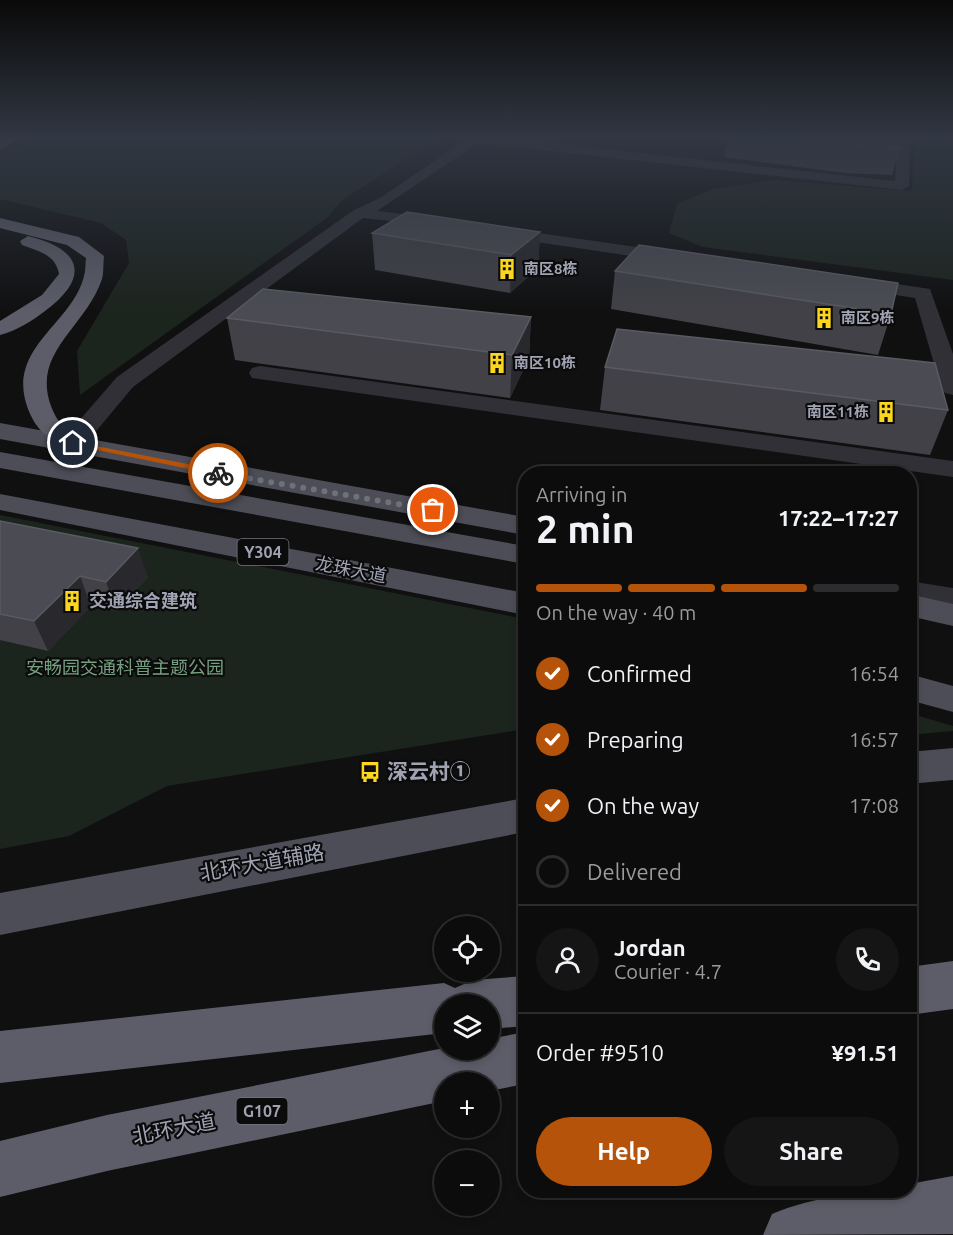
<!DOCTYPE html>
<meta charset="utf-8">
<style>
:root{--surface:#0c0c0d;--page:#151516;--text:#f1f3f6;--muted:#9a9b9d;--line:#2c2c2e;--accent:#b45309}
body{margin:0;font-family:Ubuntu,"Noto Sans SC",sans-serif;background:var(--page);color:var(--text);height:100vh;display:flex;flex-direction:column;font-size:22px;white-space:nowrap}
*{box-sizing:border-box;margin:0}
p{font-size:20px;color:var(--muted)}
.icon{flex:none;width:33px;height:33px;fill:none;stroke:currentColor;stroke-width:2;stroke-linecap:round;stroke-linejoin:round}
.map{position:relative;flex:1;overflow:hidden}
.sheet{position:absolute;left:518px;top:466px;width:399px;height:732px;display:flex;flex-direction:column;background:var(--surface);border-radius:24px;box-shadow:0 3px 9px #0003,0 0 0 2px var(--line)}
.sheet>*{flex:none}
.buttons{position:absolute;left:434px;top:916px;display:grid;gap:12px}
.buttons a{display:grid;place-items:center;width:66px;height:66px;border-radius:50%;background:var(--surface);box-shadow:0 3px 9px #0003,0 0 0 2px var(--line);font-size:30px}
.pin{position:absolute;display:grid;place-items:center;width:51px;height:51px;color:#fff;margin:-26px;border:3px solid #fff;border-radius:50%;box-shadow:0 2px 6px #0007}
.courier{position:absolute;display:grid;place-items:center;width:60px;height:60px;margin:-30px;border:4px solid #b45309;border-radius:50%;background:#fff;color:#222;box-shadow:0 2px 8px #0007}
.summary em{font-style:normal;font-weight:700}
.summary div{display:flex;flex-direction:column-reverse}
.summary{display:flex;align-items:center;justify-content:space-between;height:102px;padding:0 18px}
h1{font-size:39px;font-weight:700;line-height:45px}
.bar{display:grid;grid-template-columns:repeat(4,1fr);gap:9px 6px;align-content:center;height:72px;padding:0 18px}
.bar i{height:8px;border-radius:4px;background:var(--line)}
.bar .on{background:var(--accent)}
.bar p{grid-column:span 4}
.line{display:flex;align-items:center;gap:15px;padding:0 18px;border-top:2px solid var(--line)}
.line div{flex:1}
.round{display:grid;place-items:center;flex:none;width:63px;height:63px;border-radius:32px;background:var(--page)}
ol{padding:0 18px;list-style:none}
li{display:flex;align-items:center;gap:18px;height:66px}
li p{margin-inline-start:auto}
li .icon{padding:6px;border-radius:50%;background:var(--accent);color:#fff;stroke-width:4}
li:last-child{color:var(--muted)}
li i{width:33px;height:33px;border:3px solid var(--line);border-radius:50%}
.primary-button{display:flex;gap:12px;margin-top:auto;padding:12px 18px}
.primary-button a{flex:1;height:69px;border-radius:36px;background:var(--accent);color:#fff;font-size:24px;font-weight:700;line-height:69px;text-align:center}
.primary-button a+a{background:var(--page);color:var(--text)}
.map>svg:first-child{display:block}
</style>
<div class="map">
<svg width="953" height="1235" viewBox="0 0 953 1235">
<rect width="100%" height="100%" fill="#101011"/>
<path fill="#1c241e" d="M 36,138 L 440,138 L 342,200 L 328,217 L 80,395 L 77,351 L 129,263 L 126,240 L 101,223 L 0,199 L 0,153 Z
M 915,138 L 953,138 L 953,280 L 703,247 L 669,233 L 677,204 L 713,189 L 774,180 L 912,191 Z
M 0,515 L 525,619 L 525,729 L 167,786 L 69,836 L 0,849 Z
M 909,713 L 953,726 L 953,731 L 909,735 Z"/>
<g fill="none" stroke-linecap="round" stroke-linejoin="round">
<path fill="#303036" fill-rule="evenodd" d="M 460,138 L 503,138 L 895,181 L 898,138 L 910,138 L 909,186 L 902,190 L 478,143 L 377,211 L 441,219 L 449,224 L 447,227 L 363,218 L 133,387 L 82,448 L 73,451 L 64,448 L 60,443 L 64,438 L 117,377 L 354,210 L 380,198 L 464,141 Z
M 495,227 L 679,253 L 688,258 L 679,263 L 489,235 L 487,232 Z
M 851,277 L 930,289 L 953,354 L 953,395 L 945,393 L 941,388 L 915,298 L 844,287 L 842,283 Z
M 260,366 L 953,461 L 953,477 L 252,378 L 249,373 L 252,368 Z
M 909,581 L 953,588 L 953,610 L 909,601 Z"/>
<path fill="#4c4d56" fill-rule="evenodd" d="M 0,423 L 525,517 L 525,535 L 0,439 Z
M 0,452 L 525,546 L 525,564 L 0,468 Z
M 0,494 L 525,593 L 525,615 L 0,510 Z
M 909,594 L 953,604 L 953,626 L 909,616 Z
M 909,674 L 953,686 L 953,712 L 909,700 Z
M 953,748 L 953,780 L 909,784 L 909,752 Z
M 525,798 L 525,832 L 0,935 L 0,893 Z"/>
<path fill="#5c5d68" fill-rule="evenodd" d="M 5,138 L 21,138 L 0,150 L 0,141 Z
M 0,218 L 79,237 L 104,256 C 103,263 104,272 102,279 C 85,330 25,355 55,415 C 61,428 78,432 86,443 L 82,448 C 67,452 58,444 46,435 C 37,428 32,419 28,409 C 5,348 72,325 84,276 C 86,270 85,264 86,258 L 67,245 L 0,228 Z
M 28,236 C 82,249 91,277 45,311 C 32,321 16,331 0,335 L 0,321 L 42,295 L 59,274 C 56,255 39,251 22,245 L 20,241 Z
M 953,961 L 953,1009 L 909,1015 L 909,967 Z
M 525,976 L 525,1026 L 489,1029 L 489,1005 L 444,1005 L 444,1033 L 0,1083 L 0,1031 L 444,983 L 455,988 L 473,980 Z
M 525,1032 L 525,1084 L 489,1091 L 489,1083 L 444,1083 L 444,1101 L 107,1171 L 0,1197 L 0,1141 L 107,1115 L 444,1048 L 489,1050 L 489,1039 Z
M 953,1176 L 953,1234 L 763,1235 L 772,1214 C 815,1196 863,1191 909,1191 L 909,1184 Z"/>
</g>
<path fill="#414147" d="M 728,138 L 895,138 L 896,140 L 895,143 L 900,148 L 892,175 L 844,173 L 724,157 Z
M 540,232 L 538,268 L 510,293 L 375,270 L 372,233 Z
M 615,271 L 891,314 L 878,355 L 611,309 Z
M 531,317 L 529,358 L 510,398 L 235,360 L 227,318 Z
M 605,367 L 948,410 L 930,455 L 600,410 Z
M 0,521 L 148,577 L 117,611 L 91,606 L 48,651 L 0,640 Z"/>
<path fill="#29292d" d="M 540,232 L 538,268 L 510,293 L 511,255 Z
M 531,317 L 529,358 L 510,398 L 512,355 Z
M 138,548 L 148,577 L 117,611 L 106,582 Z
M 80,576 L 91,606 L 48,651 L 34,621 Z"/>
<path fill="#4b4c53" stroke="#595a62" stroke-width="1.5" d="M 780,138 L 895,138 L 896,140 L 891,139 L 900,148 L 851,147 Z
M 407,212 L 540,232 L 511,255 L 372,233 Z
M 639,245 L 898,283 L 891,314 L 615,271 Z
M 263,289 L 531,317 L 512,355 L 227,318 Z
M 617,329 L 935,363 L 948,410 L 605,367 Z
M 0,521 L 138,548 L 106,582 L 80,576 L 34,621 L 0,614 Z"/>
<linearGradient id="sky" x2="0" y2="1"><stop stop-color="#090909"/><stop offset="0.44" stop-color="#313743"/><stop offset="1" stop-color="#313743" stop-opacity="0"/></linearGradient>
<rect width="953" height="311" fill="url(#sky)"/>
<path fill="#b45309" d="M 71,441 L 218,470 L 222,473 L 218,475 L 73,445 Z"/>
<g fill="none" stroke-linecap="round" stroke-linejoin="round">
<path stroke="#6e707a" stroke-width="6" stroke-dasharray="0 10.8" d="M 218,473 L 433,510"/>
</g>
<defs>
<symbol id="building-bare" viewBox="-9 -9 18 18"><path d="M-4-6H4V6H1V3H-1V6H-4ZM-2.5-4.3h1.7v1.8h-1.7ZM.8-4.3h1.7v1.8H.8ZM-2.5-1h1.7V.8h-1.7ZM.8-1h1.7V.8H.8Z" fill="#fcd61c" stroke="#0b0b0c" stroke-width="2.5" paint-order="stroke"/></symbol>
<symbol id="bus-bare" viewBox="-9 -9 18 18"><path d="M-5-6H5V4H4V6H2V4H-2V6H-4V4H-5ZM-3.5-4V0h7V-4ZM-3.5 1.2v1.5H-2V1.2ZM2 1.2v1.5H3.5V1.2Z" fill="#fcd61c" stroke="#0b0b0c" stroke-width="2.5" paint-order="stroke"/></symbol>
</defs>
<g fill-rule="evenodd">
<use href="#building-bare" x="492" y="254" width="30" height="30"/>
<use href="#building-bare" x="809" y="303" width="30" height="30"/>
<use href="#building-bare" x="482" y="348" width="30" height="30"/>
<use href="#building-bare" x="871" y="397" width="30" height="30"/>
<use href="#building-bare" x="57" y="586" width="30" height="30"/>
<use href="#bus-bare" x="355" y="757" width="30" height="30"/>
</g>
<g text-anchor="middle" stroke-width="4.5" stroke-linejoin="round" paint-order="stroke">
<g font-size="15" font-weight="bold" fill="#a0a3b3" stroke="#0b0b0c" text-anchor="start">
<text x="524" y="274">南区8栋</text>
<text x="841" y="323">南区9栋</text>
<text x="514" y="368">南区10栋</text>
<text x="869" y="417" text-anchor="end">南区11栋</text>
</g>
<g fill="#0b0b0c" stroke="#737581" stroke-width="1.5">
<rect x="237.5" y="539" width="51" height="26" rx="4.5"/>
<rect x="236.5" y="1098" width="51" height="26" rx="4.5"/>
</g>
<g font-size="16" font-weight="bold" fill="#a0a3b3">
<text x="263" y="558">Y304</text>
<text x="262" y="1117">G107</text>
</g>
<g font-size="18" fill="#a0a3b3" stroke="#0b0b0c">
<text transform="translate(351 570) rotate(11)" y="6">龙珠大道</text>
</g>
<g font-size="18" font-weight="bold" fill="#a0a3b3" stroke="#0b0b0c" text-anchor="start">
<text x="89" y="607">交通综合建筑</text>
</g>
<g font-size="18" fill="#75a07f" stroke="#0b0b0c">
<text x="125" y="674">安畅园交通科普主题公园</text>
</g>
<g font-size="21" font-weight="bold" fill="#a0a3b3" stroke="#0b0b0c" text-anchor="start">
<text x="387" y="779">深云村①</text>
</g>
<g font-size="21" fill="#a0a3b3" stroke="#0b0b0c">
<text transform="translate(262 863) rotate(-10)" y="7">北环大道辅路</text>
<text transform="translate(174 1129) rotate(-11)" y="7">北环大道</text>
</g>
</g>
</svg>
<div class="buttons">
<a><svg class="icon" aria-label="locate" viewBox="0 0 24 24"><circle cx="12" cy="12" r="6"/><path d="M12 2v4M12 18v4M2 12h4M18 12h4"/></svg></a>
<a><svg class="icon" aria-label="layers" viewBox="0 0 24 24"><path d="M12 4l9 5-9 5-9-5zM3 14l9 5 9-5"/></svg></a>
<a>+</a>
<a>−</a>
</div>
<div class="pin" style="left:433px;top:510px;background:#ea580c"><svg class="icon" aria-label="bag" viewBox="0 0 24 24"><path d="M5 8h14l-1 12H6zM9 8a3 3 0 0 1 6 0"/></svg></div>
<div class="pin" style="left:73px;top:443px;background:#1f2937"><svg class="icon" aria-label="home" viewBox="0 0 24 24"><path d="M3 11l9-7 9 7M6 9v11h12V9"/></svg></div>
<div class="courier" style="left:218px;top:473px"><svg class="icon" aria-label="bike" viewBox="0 0 24 24"><circle cx="6" cy="16" r="4"/><circle cx="18" cy="16" r="4"/><path d="M6 16l4-8h5l3 8M10 8l3 8H6M13 5h3"/></svg></div>
<section class="sheet">
<div class="summary"><div><h1>2 min</h1><p>Arriving in</p></div><em>17:22–17:27</em></div>
<div class="bar"><i class="on"></i><i class="on"></i><i class="on"></i><i></i><p>On the way · 40 m</p></div>
<ol>
<li><svg class="icon" aria-label="check" viewBox="0 0 24 24"><path d="M5 12l5 5 9-10"/></svg>Confirmed<p>16:54</p></li>
<li><svg class="icon" aria-label="check" viewBox="0 0 24 24"><path d="M5 12l5 5 9-10"/></svg>Preparing<p>16:57</p></li>
<li><svg class="icon" aria-label="check" viewBox="0 0 24 24"><path d="M5 12l5 5 9-10"/></svg>On the way<p>17:08</p></li>
<li><i></i>Delivered</li>
</ol>
<div class="line" style="height:108px"><a class="round"><svg class="icon" aria-label="person" viewBox="0 0 24 24"><circle cx="12" cy="8" r="4"/><path d="M4 21q1-7 8-7t8 7"/></svg></a><div><b>Jordan</b><p>Courier · 4.7</p></div><a class="round"><svg class="icon" aria-label="phone" viewBox="0 0 24 24"><path d="M5 4h4l2 5-3 2q2 4 5 5l2-3 5 2v4C11 20 4 13 5 4z"/></svg></a></div>
<div class="line" style="height:78px"><div>Order #9510</div><b>¥91.51</b></div>
<div class="primary-button"><a>Help</a><a>Share</a></div>
</section>
</div>
